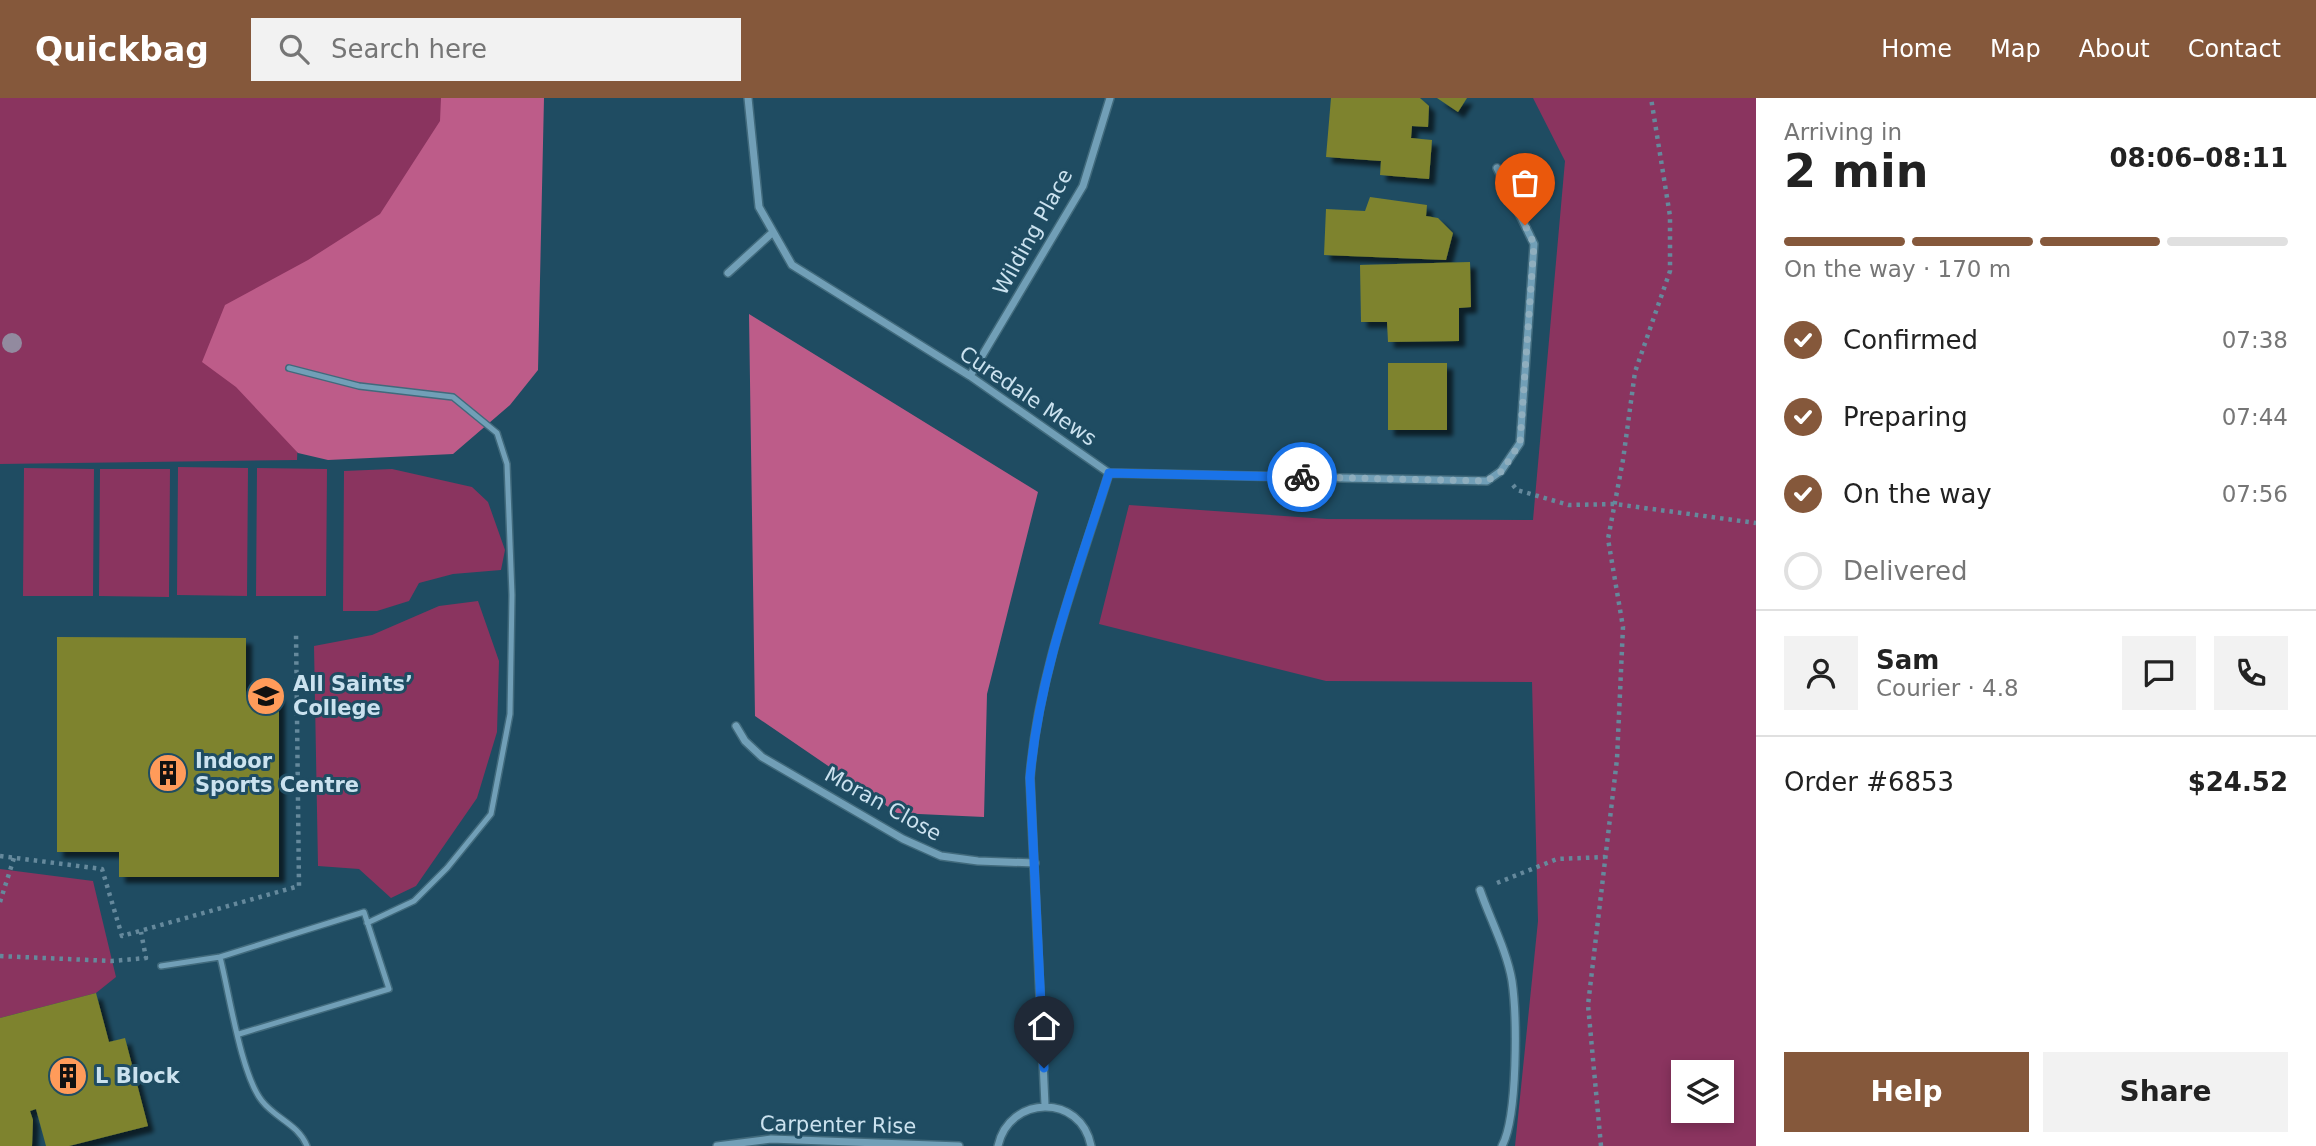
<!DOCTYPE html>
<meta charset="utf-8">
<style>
:root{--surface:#fff;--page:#f2f2f2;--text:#222;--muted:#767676;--line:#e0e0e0;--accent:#85583b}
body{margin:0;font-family:"DejaVu Sans",sans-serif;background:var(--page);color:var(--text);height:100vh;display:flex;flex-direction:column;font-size:26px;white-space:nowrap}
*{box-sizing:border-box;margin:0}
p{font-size:23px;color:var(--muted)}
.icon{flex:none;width:38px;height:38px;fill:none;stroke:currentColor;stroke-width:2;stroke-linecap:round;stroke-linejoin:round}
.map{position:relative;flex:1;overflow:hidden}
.sheet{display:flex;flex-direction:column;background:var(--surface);width:560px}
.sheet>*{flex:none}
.tools{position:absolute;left:1671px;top:962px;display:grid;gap:14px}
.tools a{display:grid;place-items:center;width:63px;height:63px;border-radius:0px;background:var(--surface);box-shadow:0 4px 10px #0003;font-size:35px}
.pin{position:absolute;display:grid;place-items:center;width:60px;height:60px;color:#fff;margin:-72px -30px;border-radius:50% 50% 50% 0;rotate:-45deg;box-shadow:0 0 7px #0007}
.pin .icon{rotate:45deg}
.courier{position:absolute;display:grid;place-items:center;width:70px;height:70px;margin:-35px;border:5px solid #1a73e8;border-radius:50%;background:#fff;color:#222;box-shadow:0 2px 9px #0007}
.head em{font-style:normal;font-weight:700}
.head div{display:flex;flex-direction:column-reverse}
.head{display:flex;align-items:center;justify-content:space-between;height:119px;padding:0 28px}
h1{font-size:46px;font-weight:700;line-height:52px}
.bar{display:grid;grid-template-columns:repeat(4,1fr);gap:10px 7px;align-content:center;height:84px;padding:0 28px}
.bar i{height:9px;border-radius:5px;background:var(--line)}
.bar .active{background:var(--accent)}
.bar p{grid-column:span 4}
.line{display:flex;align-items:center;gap:18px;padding:0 28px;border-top:2px solid var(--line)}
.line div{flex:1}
.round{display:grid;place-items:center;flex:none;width:74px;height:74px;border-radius:0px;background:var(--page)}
ol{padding:0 28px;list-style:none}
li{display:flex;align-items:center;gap:21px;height:77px}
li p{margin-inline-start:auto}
li .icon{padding:7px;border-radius:50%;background:var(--accent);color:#fff;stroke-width:4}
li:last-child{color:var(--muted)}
li i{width:38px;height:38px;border:4px solid var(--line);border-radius:50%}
.button{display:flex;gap:14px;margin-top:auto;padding:14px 28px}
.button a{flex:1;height:80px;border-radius:0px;background:var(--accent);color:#fff;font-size:28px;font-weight:700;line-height:80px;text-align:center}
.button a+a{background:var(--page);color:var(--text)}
header{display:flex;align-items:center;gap:42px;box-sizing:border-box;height:98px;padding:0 35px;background:var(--accent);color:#fff}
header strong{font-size:33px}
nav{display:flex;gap:38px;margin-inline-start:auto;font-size:24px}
.search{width:490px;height:63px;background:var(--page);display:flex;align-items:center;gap:18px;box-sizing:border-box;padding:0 24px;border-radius:0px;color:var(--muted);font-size:26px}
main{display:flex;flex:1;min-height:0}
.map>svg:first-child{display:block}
</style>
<header>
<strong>Quickbag</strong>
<div class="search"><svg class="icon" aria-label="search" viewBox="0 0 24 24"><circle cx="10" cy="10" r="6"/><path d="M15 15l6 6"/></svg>Search here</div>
<nav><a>Home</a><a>Map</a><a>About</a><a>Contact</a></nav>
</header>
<main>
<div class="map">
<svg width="1756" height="1048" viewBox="0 0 1756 1048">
<defs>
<filter id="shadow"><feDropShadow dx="6" dy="6" stdDeviation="2" flood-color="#0009"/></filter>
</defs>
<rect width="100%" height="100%" fill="#1f4c62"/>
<path fill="#8a345f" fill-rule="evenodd" d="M 0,0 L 543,0 L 304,202 L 297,362 L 0,366 Z
M 1533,0 L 1756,0 L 1756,1048 L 1515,1048 L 1538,823 L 1532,584 L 1326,583 L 1099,526 L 1129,407 L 1327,421 L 1533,422 L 1565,63 ZM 1684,975 L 1722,975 L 1722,1013 L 1684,1013 Z
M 178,369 L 248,370 L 247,498 L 177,497 Z
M 24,370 L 94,371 L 93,498 L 23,498 Z
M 257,370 L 327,371 L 326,498 L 256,498 Z
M 100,371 L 170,371 L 169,499 L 99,498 Z
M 392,371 L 472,389 L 488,404 L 505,452 L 501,472 L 453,476 L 419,485 L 409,503 L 377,513 L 343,513 L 344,373 Z
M 478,503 L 499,563 L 497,634 L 477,700 L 416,788 L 391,800 L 359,771 L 318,768 L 314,548 L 372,537 L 439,508 Z
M 0,771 L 93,783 L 116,879 L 96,895 L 0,920 Z"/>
<path fill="#bd5c89" d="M 441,0 L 544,0 L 538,272 L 510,307 L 453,356 L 328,362 L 298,355 L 236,289 L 202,264 L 225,207 L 308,162 L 380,116 L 440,23 Z
M 749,216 L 1038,394 L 987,596 L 984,719 L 897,715 L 755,618 Z"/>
<path fill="#7e832e" filter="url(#shadow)" d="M 1331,0 L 1420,0 L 1429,8 L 1428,29 L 1412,28 L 1411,40 L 1432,42 L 1429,81 L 1380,77 L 1381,63 L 1326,59 Z
M 1437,0 L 1467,0 L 1458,14 Z
M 1370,99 L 1427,107 L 1426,118 L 1438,120 L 1453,135 L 1446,162 L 1324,157 L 1326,111 L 1365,113 Z
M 1470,164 L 1471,209 L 1459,210 L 1459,243 L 1388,244 L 1387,224 L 1361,224 L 1360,167 Z
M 1388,265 L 1447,265 L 1447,332 L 1388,332 Z
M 57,539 L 246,540 L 246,597 L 279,597 L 279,779 L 119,779 L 119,754 L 57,754 Z
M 96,895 L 109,944 L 125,940 L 148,1028 L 69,1048 L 46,1048 L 36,1011 L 30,1013 L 33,1022 L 32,1048 L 0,1048 L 0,920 Z"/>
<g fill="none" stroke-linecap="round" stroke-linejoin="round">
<defs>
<path id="lane" d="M 289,270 L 359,288 L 453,299 L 497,335 L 507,366 L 512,497 L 510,616 L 491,716 L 447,770 L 414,803 L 367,825
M 161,868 L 220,859
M 239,936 L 389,891 L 364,814 L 220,859 C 229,894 241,977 262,1003 C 276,1021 298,1026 307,1048"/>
<path id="street" d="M 748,0 L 759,109 L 792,167 L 970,278 L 1109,375 L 1487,383 L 1501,373 L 1520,345 L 1534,146 L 1497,70
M 728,175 L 773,134
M 970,278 L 1083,88 L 1110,0
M 736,628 L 745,643 L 762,659 L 903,741 L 941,758 L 978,763 L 1035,765
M 1480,792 C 1490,821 1507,853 1512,883 C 1517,918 1518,1018 1502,1048
M 1045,1007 L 1030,680 C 1038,575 1078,475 1109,375
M 717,1048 L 771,1041 L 959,1048
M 998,1048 C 1009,997 1081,995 1091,1048"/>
</defs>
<use href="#lane" stroke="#416a7c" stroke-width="8"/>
<use href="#street" stroke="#416a7c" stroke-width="10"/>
<path stroke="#65899c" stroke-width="4.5" stroke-dasharray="3.5 5" stroke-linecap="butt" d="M 1513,387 L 1517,392 L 1569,407 L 1615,406 L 1756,425
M 0,758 L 102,771 L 122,838 L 299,788 L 296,534
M 1497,785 L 1557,761 L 1605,759
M 0,804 L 14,760
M 0,858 L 112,863 L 146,860 L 141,834
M 1601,1048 L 1588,907 L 1617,661 L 1623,529 L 1608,441 L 1623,362 L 1635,274 L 1670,173 L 1670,118 L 1651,0"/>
<use href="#lane" stroke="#719fb7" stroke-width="5"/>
<use href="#street" stroke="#719fb7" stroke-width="7"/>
</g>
<circle fill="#928a9f" cx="12" cy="245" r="10"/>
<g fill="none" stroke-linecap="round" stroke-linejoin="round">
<path stroke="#8faebe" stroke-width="7" stroke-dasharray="0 12.6" d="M 1302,379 L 1487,383 L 1502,373 L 1520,345 L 1534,146 L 1525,127"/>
<path stroke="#1a73e8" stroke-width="9" d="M 1044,970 L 1030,680 C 1039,575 1077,475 1109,375 L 1302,379"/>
</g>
<defs>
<symbol id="school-disc" viewBox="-11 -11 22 22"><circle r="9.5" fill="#ff9b5a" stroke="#1f4c62"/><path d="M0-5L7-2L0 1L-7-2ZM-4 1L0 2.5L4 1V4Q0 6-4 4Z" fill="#111"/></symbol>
<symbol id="building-disc" viewBox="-11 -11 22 22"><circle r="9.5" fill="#ff9b5a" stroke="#1f4c62"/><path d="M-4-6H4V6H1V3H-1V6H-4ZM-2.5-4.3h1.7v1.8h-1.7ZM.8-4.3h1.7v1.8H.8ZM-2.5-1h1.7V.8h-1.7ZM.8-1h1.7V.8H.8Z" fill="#111"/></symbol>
</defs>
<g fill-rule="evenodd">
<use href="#school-disc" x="244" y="576" width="44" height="44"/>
<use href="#building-disc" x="146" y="653" width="44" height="44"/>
<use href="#building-disc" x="46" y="956" width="44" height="44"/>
</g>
<g text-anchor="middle" stroke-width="6" stroke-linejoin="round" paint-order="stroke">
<g font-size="21" fill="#cbe2ef" stroke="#1f4c62">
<text transform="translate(1033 134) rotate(-61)" y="7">Wilding Place</text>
<text transform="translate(1028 298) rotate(34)" y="7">Curedale Mews</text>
<text transform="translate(883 706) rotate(29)" y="7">Moran Close</text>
<text transform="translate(838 1027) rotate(1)" y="7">Carpenter Rise</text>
</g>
<g font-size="21" font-weight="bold" fill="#cbe2ef" stroke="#1f4c62" text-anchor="start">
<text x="293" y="593">All Saints’<tspan x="293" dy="24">College</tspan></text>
<text x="195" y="670">Indoor<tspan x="195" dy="24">Sports Centre</tspan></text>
<text x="95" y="985">L Block</text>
</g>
</g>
</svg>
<div class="tools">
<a><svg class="icon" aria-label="layers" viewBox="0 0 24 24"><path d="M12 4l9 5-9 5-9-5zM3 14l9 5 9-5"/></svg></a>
</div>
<div class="pin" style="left:1525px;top:127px;background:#ea580c"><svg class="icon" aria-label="bag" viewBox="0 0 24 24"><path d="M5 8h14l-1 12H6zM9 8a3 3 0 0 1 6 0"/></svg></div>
<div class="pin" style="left:1044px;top:970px;background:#1f2937"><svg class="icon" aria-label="home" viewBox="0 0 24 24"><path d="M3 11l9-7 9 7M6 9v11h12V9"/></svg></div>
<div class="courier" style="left:1302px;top:379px"><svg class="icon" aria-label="bike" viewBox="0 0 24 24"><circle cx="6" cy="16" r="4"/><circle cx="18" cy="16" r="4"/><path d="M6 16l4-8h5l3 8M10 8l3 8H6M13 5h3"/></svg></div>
</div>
<section class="sheet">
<div class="head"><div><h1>2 min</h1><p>Arriving in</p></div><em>08:06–08:11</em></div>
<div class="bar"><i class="active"></i><i class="active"></i><i class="active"></i><i></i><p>On the way · 170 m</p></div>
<ol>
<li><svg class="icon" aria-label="check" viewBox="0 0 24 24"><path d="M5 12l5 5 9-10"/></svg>Confirmed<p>07:38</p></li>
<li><svg class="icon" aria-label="check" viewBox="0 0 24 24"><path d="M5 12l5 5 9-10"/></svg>Preparing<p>07:44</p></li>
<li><svg class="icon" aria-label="check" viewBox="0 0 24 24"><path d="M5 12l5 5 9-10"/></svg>On the way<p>07:56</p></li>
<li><i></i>Delivered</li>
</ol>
<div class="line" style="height:126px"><a class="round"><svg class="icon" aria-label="person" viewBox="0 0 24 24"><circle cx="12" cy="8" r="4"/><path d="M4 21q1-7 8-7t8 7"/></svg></a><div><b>Sam</b><p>Courier · 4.8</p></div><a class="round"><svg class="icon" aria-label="chat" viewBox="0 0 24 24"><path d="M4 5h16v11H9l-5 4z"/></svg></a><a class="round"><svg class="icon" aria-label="phone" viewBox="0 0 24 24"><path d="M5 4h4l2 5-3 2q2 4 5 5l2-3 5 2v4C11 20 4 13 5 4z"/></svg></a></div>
<div class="line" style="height:91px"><div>Order #6853</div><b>$24.52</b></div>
<div class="button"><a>Help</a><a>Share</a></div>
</section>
</main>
